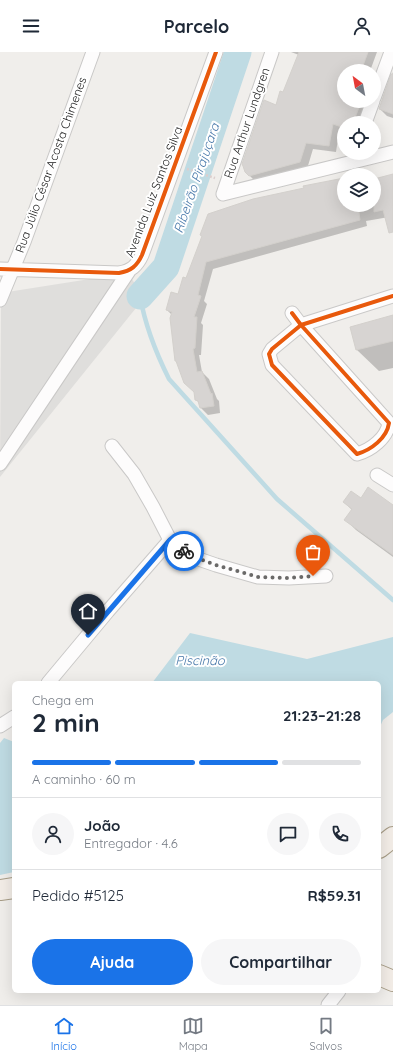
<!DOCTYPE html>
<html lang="pt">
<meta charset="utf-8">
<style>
:root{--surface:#fff;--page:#f6f6f7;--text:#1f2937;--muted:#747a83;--line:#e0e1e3;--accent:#1a73e8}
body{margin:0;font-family:Quicksand,sans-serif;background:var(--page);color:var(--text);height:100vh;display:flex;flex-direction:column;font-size:15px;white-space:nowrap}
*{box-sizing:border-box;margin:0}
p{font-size:13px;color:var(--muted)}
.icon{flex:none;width:22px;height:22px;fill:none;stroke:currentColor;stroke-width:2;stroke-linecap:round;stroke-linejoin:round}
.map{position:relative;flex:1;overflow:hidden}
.drawer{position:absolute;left:12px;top:629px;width:369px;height:312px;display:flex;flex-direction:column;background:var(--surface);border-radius:6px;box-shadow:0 4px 16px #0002}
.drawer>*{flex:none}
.needle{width:26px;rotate:328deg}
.controls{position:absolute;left:337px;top:12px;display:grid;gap:8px}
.controls a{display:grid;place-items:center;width:44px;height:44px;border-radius:50%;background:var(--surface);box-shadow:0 4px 16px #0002;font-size:20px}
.pin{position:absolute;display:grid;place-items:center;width:34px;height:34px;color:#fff;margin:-41px -17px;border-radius:50% 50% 50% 0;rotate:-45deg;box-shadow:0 0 4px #0007}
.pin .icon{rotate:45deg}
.courier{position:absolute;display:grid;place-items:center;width:40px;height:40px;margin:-20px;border:3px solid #1a73e8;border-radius:50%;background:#fff;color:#222;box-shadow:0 1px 5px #0007}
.head em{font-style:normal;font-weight:700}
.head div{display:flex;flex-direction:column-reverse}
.head{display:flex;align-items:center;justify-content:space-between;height:68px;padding:0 20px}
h1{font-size:26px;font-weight:700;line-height:30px}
.bar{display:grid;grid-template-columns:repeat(4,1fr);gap:6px 4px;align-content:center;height:48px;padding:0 20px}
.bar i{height:5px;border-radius:3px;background:var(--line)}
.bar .current{background:var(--accent)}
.bar p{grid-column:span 4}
.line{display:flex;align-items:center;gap:10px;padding:0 20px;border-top:1px solid var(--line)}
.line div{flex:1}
.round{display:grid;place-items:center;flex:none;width:42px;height:42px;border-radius:21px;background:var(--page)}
.primary-button{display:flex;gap:8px;margin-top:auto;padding:8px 20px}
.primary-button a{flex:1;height:46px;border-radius:24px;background:var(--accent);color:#fff;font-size:16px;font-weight:700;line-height:46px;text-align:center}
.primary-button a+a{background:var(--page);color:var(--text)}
header{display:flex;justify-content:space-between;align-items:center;height:52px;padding:0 20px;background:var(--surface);font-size:18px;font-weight:700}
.tab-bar{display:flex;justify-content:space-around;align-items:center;height:56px;border-top:1px solid var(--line);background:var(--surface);font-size:11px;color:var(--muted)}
.tab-bar a{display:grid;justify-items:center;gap:2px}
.tab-bar .current{color:var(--accent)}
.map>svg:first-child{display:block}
</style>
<header><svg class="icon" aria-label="menu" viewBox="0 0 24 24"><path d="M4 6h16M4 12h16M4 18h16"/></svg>Parcelo<svg class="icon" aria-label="person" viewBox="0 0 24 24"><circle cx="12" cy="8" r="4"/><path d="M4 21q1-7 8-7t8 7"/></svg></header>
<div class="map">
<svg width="393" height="953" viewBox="0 0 393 953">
<rect width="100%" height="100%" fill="#f0eeeb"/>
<path fill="#dfdedc" d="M 128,221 L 144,246 L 0,425 L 1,241 Z"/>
<path fill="#bfdbe3" d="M 190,581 L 307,607 L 393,585 L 393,660 L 383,668 L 379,677 L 379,631 L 152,631 Z
M 4,686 L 14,690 L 14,820 L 0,823 L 0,691 Z"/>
<path fill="#0003" d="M 291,0 L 377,0 L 370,19 L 344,19 L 344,49 L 374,49 L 363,71 L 344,71 L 344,81 L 339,80 L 336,100 L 313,97 L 307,117 L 256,130 L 246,120 L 283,41 L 299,3 Z
M 393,20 L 393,66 L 387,64 L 380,57 Z
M 393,123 L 393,168 L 389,165 L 366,169 L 367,174 L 213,217 L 204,249 L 207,252 L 201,271 L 203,273 L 201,303 L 199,303 L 202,320 L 209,327 L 217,347 L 219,349 L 220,361 L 208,363 L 201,356 L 199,351 L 196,347 L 195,340 L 172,263 L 167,258 L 178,243 L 187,228 L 203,185 L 344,128 L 344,153 L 374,153 L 374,127 Z
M 393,266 L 393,316 L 379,319 L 357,298 L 351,275 Z
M 361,447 L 393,454 L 393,505 L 356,478 L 346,468 L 352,458 L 344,450 Z"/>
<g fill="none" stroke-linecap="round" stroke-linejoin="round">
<path stroke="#bfdbe3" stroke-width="4.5" d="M 140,244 C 145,273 156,301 169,327 L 277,447 L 393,548"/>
<path stroke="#bfdbe3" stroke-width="27" d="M 140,244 L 166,215 L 238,0"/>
</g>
<path fill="#d7d4d2" stroke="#d3d0cc" d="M 299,0 L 368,0 L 361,19 L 344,19 L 344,49 L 350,49 L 360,53 L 353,71 L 344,71 L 344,76 L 333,72 L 329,94 L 306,91 L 300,110 L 249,124 L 245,120 L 243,114 L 242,112 L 264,48 L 276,53 L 280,39 L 283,40 Z
M 391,22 L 393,22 L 393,62 L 379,57 Z
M 393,122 L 393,180 L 389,181 L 383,158 L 374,160 L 374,127 Z
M 344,126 L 344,153 L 358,153 L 360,168 L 206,210 L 198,243 L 201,244 L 194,265 L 197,265 L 195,296 L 193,297 L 197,320 L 202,319 L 211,342 L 212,341 L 214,354 L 200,356 L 198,349 L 195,348 L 194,340 L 184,331 L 176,309 L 175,309 L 170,266 L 172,260 L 166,258 L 171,240 L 178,242 L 183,225 L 186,226 L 202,184 L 200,183 L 208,162 L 253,147 L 304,136 L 303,134 Z
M 393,263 L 393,289 L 356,298 L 350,275 Z
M 368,435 L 393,453 L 393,503 L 344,468 L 352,457 L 343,450 L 351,439 L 361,446 Z"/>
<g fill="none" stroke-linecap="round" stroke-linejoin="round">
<defs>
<path id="street" d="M 374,46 L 391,0
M 365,71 L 373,49
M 223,142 L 393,100
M 223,142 L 272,0
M 0,217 L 119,221 C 131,219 137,214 142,203 L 216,0
M 0,248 L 24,190 L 93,0
M 292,261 L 301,273 L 389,371 C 387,386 371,398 357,402 L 272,313 L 269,302 L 272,297 L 301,273 L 393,244
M 112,394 L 134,422 L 153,455 L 170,488 L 187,503 L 216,513 L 258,525 L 289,526 L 326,524
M 0,412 L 129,219
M 377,423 L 393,433
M 48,631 L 108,559 L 170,488
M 0,674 L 14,665
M 328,953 L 339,939"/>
<path id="primary" d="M 379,796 L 393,785
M 0,838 L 14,836
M 379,923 L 393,929"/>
</defs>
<use href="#street" stroke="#c9c8c7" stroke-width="15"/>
<use href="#primary" stroke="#a79c86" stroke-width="22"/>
<path stroke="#dccecd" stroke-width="2.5" stroke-dasharray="2 2" stroke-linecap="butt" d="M 187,117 L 215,126"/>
<use href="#street" stroke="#fdfcfc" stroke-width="13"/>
<use href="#primary" stroke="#f3ede7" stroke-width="20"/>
<defs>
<path id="cycleway" d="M 0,217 L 119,221 C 131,219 137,214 142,203 L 216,0
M 292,261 L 301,273 L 389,371 C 387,386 371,398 357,402 L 272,313 L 269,302 L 272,297 L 301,273 L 393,244"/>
</defs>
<use href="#cycleway" stroke="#fff" stroke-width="6"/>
<use href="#cycleway" stroke="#e8590c" stroke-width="4"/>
</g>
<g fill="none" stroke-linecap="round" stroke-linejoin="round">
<path stroke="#6a6968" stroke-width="4" stroke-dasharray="0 7.2" d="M 184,499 L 188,503 L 216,513 L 258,525 L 289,526 L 313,524"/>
<path stroke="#1a73e8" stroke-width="5" d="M 88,583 L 170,488 L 184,499"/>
</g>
<g text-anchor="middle" stroke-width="4" stroke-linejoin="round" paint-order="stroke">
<g font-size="12" fill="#222" stroke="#fff">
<text transform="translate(247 71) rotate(-71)" y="4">Rua Arthur Lundgren</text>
<text transform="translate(51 113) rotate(-70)" y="4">Rua Júlio César Acosta Chimenes</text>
<text transform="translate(154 140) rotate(-69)" y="4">Avenida Luiz Santos Silva</text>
</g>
<g font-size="13" font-style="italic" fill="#4a7aab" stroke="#fff">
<text transform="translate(196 126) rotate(-71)" y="5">Ribeirão Pirajuçara</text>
<text x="200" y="613">Piscinão</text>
</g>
</g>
</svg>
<div class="controls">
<a><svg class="needle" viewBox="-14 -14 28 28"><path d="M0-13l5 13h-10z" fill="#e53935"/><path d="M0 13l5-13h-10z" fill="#747a83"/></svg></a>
<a><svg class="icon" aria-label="locate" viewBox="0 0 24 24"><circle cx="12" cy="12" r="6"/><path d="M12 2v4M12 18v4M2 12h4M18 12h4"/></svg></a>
<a><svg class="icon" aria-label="layers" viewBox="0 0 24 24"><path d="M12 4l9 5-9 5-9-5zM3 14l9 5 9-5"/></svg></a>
</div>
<div class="pin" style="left:313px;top:524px;background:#ea580c"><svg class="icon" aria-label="bag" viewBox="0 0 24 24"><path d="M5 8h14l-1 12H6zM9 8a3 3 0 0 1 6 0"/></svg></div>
<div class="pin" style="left:88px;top:583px;background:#1f2937"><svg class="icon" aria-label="home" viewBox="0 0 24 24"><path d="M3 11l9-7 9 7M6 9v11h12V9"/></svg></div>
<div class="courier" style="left:184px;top:499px"><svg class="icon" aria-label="bike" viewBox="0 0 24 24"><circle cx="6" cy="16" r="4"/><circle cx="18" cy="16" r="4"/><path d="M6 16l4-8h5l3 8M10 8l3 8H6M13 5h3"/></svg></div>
<section class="drawer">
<div class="head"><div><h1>2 min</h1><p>Chega em</p></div><em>21:23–21:28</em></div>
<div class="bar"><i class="current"></i><i class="current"></i><i class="current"></i><i></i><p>A caminho · 60 m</p></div>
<div class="line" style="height:72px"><a class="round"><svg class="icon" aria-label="person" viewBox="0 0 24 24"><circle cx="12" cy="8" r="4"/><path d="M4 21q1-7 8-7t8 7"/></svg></a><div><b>João</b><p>Entregador · 4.6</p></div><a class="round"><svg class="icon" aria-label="chat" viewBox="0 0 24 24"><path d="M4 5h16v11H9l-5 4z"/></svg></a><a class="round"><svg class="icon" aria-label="phone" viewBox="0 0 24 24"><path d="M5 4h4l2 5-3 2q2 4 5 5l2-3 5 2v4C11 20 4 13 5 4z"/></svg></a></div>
<div class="line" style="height:52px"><div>Pedido #5125</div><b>R$59.31</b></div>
<div class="primary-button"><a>Ajuda</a><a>Compartilhar</a></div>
</section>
</div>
<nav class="tab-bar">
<a class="current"><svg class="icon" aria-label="home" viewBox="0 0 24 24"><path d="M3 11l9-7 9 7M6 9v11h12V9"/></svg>Início</a>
<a><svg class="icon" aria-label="map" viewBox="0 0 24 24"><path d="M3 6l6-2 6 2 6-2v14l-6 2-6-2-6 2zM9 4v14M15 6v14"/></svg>Mapa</a>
<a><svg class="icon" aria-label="saved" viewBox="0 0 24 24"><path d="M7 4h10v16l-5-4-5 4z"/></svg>Salvos</a>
</nav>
